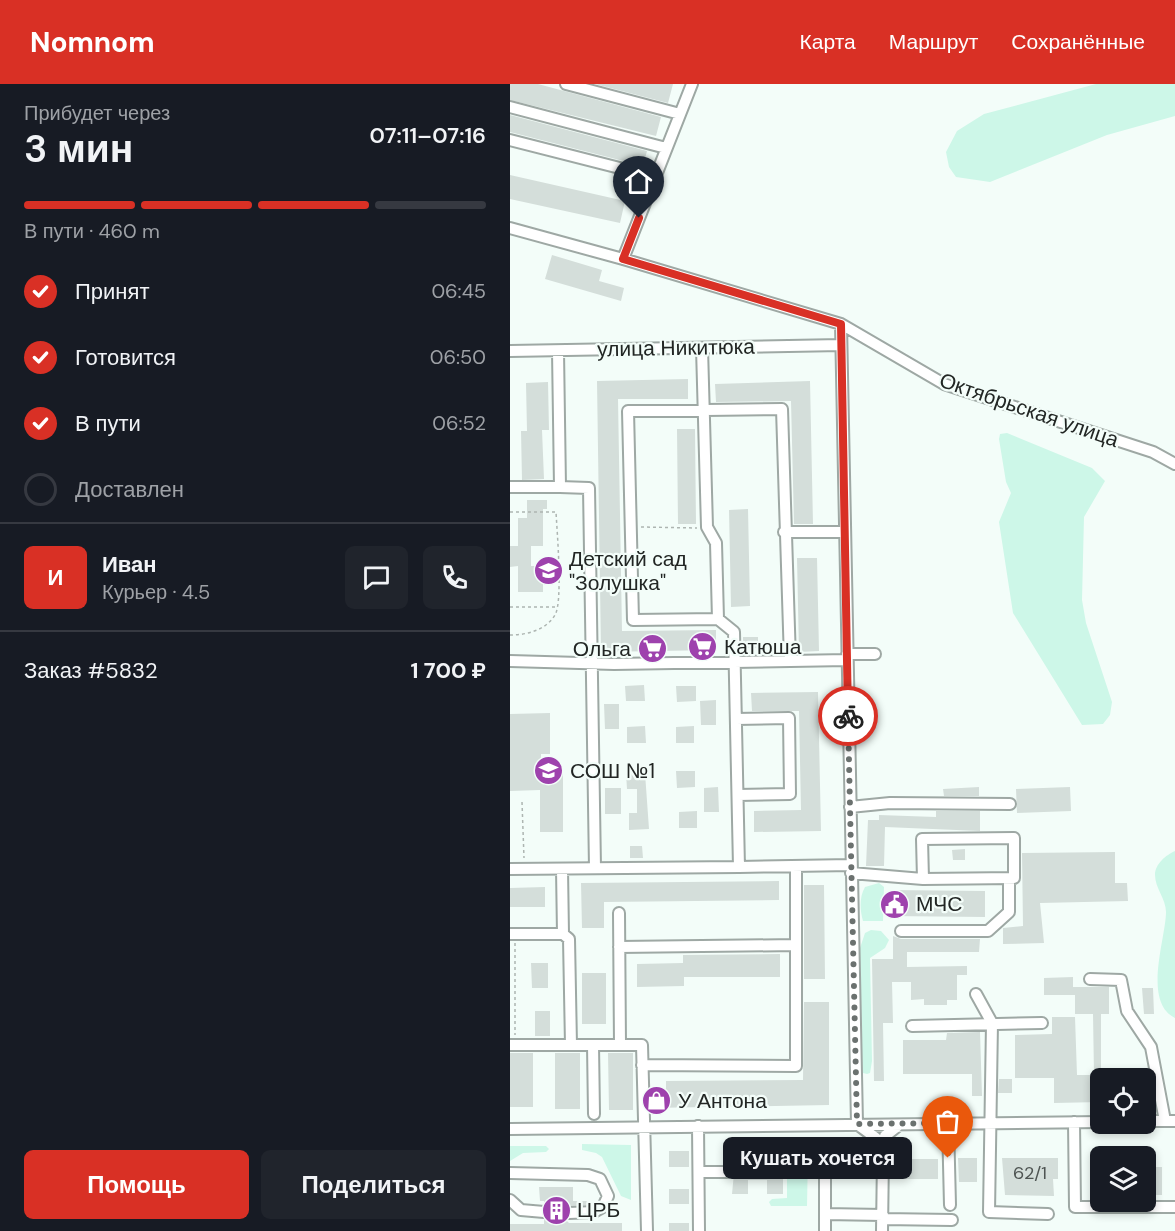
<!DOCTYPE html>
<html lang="ru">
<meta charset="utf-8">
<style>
:root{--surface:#171b24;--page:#20242c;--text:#f1f3f6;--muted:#9ea1a6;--line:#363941;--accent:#d93025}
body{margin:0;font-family:"DM Sans",sans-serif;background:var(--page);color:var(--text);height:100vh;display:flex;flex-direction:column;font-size:22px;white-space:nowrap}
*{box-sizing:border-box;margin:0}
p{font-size:20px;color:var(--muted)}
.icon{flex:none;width:33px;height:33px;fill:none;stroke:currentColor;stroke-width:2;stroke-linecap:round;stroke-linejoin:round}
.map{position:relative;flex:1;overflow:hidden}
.drawer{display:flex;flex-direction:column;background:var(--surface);width:510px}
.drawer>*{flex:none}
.fabs{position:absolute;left:580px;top:984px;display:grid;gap:12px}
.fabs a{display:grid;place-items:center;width:66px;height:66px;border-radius:9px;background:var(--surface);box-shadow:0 3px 9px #0003;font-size:30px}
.pin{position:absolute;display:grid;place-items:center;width:51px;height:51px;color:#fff;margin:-62px -26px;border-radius:50% 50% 50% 0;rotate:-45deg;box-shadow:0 0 6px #0007}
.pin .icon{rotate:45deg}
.courier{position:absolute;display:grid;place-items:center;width:60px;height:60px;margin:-30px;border:4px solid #d93025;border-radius:50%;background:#fff;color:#222;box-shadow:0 2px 8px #0007}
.bubble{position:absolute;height:42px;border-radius:9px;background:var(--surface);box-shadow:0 3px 9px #0003;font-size:20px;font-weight:600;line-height:42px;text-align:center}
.summary em{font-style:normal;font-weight:600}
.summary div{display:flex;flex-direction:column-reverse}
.summary{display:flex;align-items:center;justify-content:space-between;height:102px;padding:0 24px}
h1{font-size:39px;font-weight:600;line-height:45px}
.bar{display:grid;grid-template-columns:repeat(4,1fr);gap:9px 6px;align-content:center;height:72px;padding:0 24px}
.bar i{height:8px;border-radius:4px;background:var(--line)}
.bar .active{background:var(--accent)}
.bar p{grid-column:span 4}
.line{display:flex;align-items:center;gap:15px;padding:0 24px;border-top:2px solid var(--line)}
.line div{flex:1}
.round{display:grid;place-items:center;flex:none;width:63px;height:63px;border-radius:9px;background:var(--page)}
ol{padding:0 24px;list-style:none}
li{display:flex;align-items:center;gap:18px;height:66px}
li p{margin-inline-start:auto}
li .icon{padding:6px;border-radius:50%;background:var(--accent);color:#fff;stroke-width:4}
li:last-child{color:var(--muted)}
li i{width:33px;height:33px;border:3px solid var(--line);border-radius:50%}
.primary-button{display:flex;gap:12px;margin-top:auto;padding:12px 24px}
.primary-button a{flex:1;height:69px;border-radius:9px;background:var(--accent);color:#fff;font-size:24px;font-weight:600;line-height:69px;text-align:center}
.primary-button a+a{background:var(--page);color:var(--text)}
header{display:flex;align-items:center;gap:36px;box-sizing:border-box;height:84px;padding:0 30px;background:var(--accent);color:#fff}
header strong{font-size:28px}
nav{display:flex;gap:33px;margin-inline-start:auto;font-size:21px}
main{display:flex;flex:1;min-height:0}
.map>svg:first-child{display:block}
</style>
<header>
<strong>Nomnom</strong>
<nav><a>Карта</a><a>Маршрут</a><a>Сохранённые</a></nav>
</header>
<main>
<section class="drawer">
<div class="summary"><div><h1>3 мин</h1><p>Прибудет через</p></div><em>07:11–07:16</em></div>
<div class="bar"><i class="active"></i><i class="active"></i><i class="active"></i><i></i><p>В пути · 460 m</p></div>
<ol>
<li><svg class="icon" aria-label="check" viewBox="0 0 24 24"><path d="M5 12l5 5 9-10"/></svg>Принят<p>06:45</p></li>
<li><svg class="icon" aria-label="check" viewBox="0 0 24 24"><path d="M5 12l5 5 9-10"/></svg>Готовится<p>06:50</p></li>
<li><svg class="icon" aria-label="check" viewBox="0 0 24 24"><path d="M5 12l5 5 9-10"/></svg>В пути<p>06:52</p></li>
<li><i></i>Доставлен</li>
</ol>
<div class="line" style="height:108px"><b class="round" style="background:var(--accent);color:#fff">И</b><div><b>Иван</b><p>Курьер · 4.5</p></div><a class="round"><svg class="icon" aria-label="chat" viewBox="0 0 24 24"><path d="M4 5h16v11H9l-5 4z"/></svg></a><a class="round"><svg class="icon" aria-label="phone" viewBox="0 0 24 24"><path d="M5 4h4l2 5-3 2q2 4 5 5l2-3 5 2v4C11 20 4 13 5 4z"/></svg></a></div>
<div class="line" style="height:78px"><div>Заказ #5832</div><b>1 700 ₽</b></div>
<div class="primary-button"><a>Помощь</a><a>Поделиться</a></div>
</section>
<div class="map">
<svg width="665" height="1147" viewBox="0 0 665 1147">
<rect width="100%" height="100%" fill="#f3fdf9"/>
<path fill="#cdf7e8" d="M 586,0 L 665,0 L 665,32 L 597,51 L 480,98 L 446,93 L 439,83 L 436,68 L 447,47 L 474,30 Z
M 497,349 L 582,384 L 595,397 L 574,433 L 572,516 L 576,539 L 602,618 L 600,631 L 593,640 L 572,641 L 503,529 L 489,438 L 501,409 L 496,398 L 489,355 L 490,350 Z
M 665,767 L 665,934 C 632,918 656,854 656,828 C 656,815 645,804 645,791 C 645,780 656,771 665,767 Z
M 369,799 L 374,803 L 373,837 L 353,837 C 350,827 349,813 355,803 Z
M 361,846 L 371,847 L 379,856 L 375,864 L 360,874 L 362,977 L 360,989 L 357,990 L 353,989 L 351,980 L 349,867 L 355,849 Z
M 72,1060 L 121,1061 L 121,1116 L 111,1112 L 92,1073 L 86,1069 L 72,1066 Z
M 0,1062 L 36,1062 L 39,1065 L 36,1068 L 13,1069 L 0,1077 Z
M 288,1067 L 298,1071 L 297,1122 L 261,1122 L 259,1118 L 262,1115 L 277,1114 L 277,1073 L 279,1069 Z"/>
<path fill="#d4deda" d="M 0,0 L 28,0 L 151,33 L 146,52 L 0,16 Z
M 85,0 L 163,0 L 158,19 Z
M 0,31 L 137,67 L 133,82 L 0,48 Z
M 0,91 L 115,117 L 110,139 L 0,115 Z
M 42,171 L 92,186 L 89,197 L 114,204 L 111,217 L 35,195 Z
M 178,295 L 178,315 L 108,315 L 112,547 L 206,546 L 206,566 L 91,568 L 87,297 Z
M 300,297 L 303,440 L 284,440 L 281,317 L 206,318 L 205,300 Z
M 38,298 L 39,346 L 32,346 L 34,395 L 12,396 L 11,347 L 17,347 L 16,299 Z
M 167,345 L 185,345 L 186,440 L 168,440 Z
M 17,416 L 37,416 L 37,425 L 33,425 L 33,462 L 21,462 L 21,482 L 33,482 L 33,508 L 8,508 L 8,482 L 0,483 L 0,462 L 8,462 L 8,434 L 17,434 Z
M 238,425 L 240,522 L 221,523 L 219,426 Z
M 287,474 L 307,474 L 309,567 L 289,568 Z
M 233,553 L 248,553 L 248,564 L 233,564 Z
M 134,601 L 135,617 L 116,617 L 115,602 Z
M 166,602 L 186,602 L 186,617 L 167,618 Z
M 308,608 L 311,747 L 244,748 L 244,727 L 291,726 L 289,627 L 242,627 L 241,609 Z
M 206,616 L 206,641 L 191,641 L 190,617 Z
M 94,620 L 109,620 L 109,645 L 95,645 Z
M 40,629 L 40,670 L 31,670 L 31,690 L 53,690 L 53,748 L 30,748 L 30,706 L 0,707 L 0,630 Z
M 135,642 L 136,659 L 117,659 L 117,643 Z
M 184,642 L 184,659 L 166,659 L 166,643 Z
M 166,687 L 185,687 L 185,703 L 167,704 Z
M 116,689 L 135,689 L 139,745 L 119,746 L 119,729 L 127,729 L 127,705 L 117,705 Z
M 208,703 L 209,728 L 194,728 L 194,704 Z
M 469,703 L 469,712 L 434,712 L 433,705 Z
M 560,703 L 561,727 L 507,729 L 506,705 Z
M 95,704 L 111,704 L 111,730 L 95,730 Z
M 187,727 L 187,744 L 169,744 L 169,728 Z
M 426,727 L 470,727 L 470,747 L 375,743 L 374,782 L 356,782 L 358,736 L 369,736 L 369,731 L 426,733 Z
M 120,762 L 132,762 L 133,774 L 120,774 Z
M 455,765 L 455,776 L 443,776 L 442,766 Z
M 605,768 L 605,799 L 617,799 L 618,817 L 530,819 L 534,859 L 493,860 L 493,844 L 513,842 L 512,769 Z
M 269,797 L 269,816 L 94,818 L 94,844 L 72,844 L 71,799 Z
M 294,801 L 314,801 L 315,895 L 294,895 Z
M 35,803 L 35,823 L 0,823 L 0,804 Z
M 380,806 L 475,807 L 475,833 L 379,832 Z
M 383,852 L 391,855 L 470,855 L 469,868 L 397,868 L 397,883 L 457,882 L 457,891 L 447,891 L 447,916 L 437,916 L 437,921 L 414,921 L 414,915 L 401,916 L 401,898 L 382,898 L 383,939 L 373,939 L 374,997 L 364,997 L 362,875 L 383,875 Z
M 270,870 L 270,893 L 174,893 L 174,902 L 127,903 L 127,880 L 173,879 L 173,871 Z
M 21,879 L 38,879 L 38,904 L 22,904 Z
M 72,889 L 96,889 L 96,940 L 72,940 Z
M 563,893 L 563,903 L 599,903 L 599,930 L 591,930 L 591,1018 L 544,1019 L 544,994 L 505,994 L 505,951 L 542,950 L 542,933 L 565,933 L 567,991 L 584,991 L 583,930 L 565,930 L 565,911 L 534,911 L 534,894 Z
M 632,904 L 643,904 L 644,930 L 634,930 Z
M 294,918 L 319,918 L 319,1021 L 141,1024 L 141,1011 L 156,1011 L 156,997 L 293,996 Z
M 25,927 L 40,927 L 40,952 L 25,952 Z
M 470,948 L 472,1012 L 462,1012 L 462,990 L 393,990 L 393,956 L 436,956 L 437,949 Z
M 0,969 L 23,969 L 23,1023 L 0,1023 Z
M 45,969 L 70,969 L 70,1025 L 45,1025 Z
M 98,969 L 123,969 L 123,1026 L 99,1026 Z
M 489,995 L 502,995 L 502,1009 L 488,1009 Z
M 159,1067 L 179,1067 L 179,1083 L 159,1083 Z
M 448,1074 L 467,1074 L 467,1098 L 449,1098 Z
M 492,1074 L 548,1074 L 548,1095 L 543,1095 L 544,1112 L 495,1111 Z
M 394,1075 L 428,1075 L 428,1095 L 394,1095 Z
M 222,1078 L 273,1078 L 273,1110 L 257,1110 L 257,1096 L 238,1096 L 238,1110 L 222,1110 L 224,1089 Z
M 636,1083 L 652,1083 L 652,1111 L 636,1111 Z
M 29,1103 L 63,1103 L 63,1117 L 78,1117 L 78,1121 L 59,1122 L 53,1125 L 52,1132 L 59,1139 L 112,1139 L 112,1147 L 0,1147 L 0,1140 L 34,1140 L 34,1135 L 40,1132 L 40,1124 L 34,1120 L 34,1117 L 30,1117 Z
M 159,1105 L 179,1105 L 179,1120 L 159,1120 Z
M 159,1139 L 179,1139 L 179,1147 L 159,1147 Z"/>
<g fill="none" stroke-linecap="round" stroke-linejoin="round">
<defs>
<path id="minor" d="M 56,0 L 170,30
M 0,23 L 156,64
M 0,56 L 145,93
M 0,144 L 113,175 L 331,240 L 434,300 L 643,368 L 665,380
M 113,175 L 182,0
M 331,240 L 347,1040
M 192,264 L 197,443 L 206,459 L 208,535 L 224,548 L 229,783 L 341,781
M 0,267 L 331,261
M 0,403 L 50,403 L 48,267
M 50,403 L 79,404 L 85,784
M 274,448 L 335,448
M 208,535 L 123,536 L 118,327 L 272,325 L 280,576
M 337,570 L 365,570
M 0,577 L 104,580 L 337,576
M 226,635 L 279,634 L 280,710 L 228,711
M 340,723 L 380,719 L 500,720
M 0,785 L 229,783
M 341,789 L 413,795 L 504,794 L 504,754 L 412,755 L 413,795
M 109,829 L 110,961
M 391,847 L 478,847 L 499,828 L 499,795
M 0,850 L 53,850 L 52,785
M 53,850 L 59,855 L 61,961
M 109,863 L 286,861
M 580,895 L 611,896 L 617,927 L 641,963 L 655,1037
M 466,910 L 482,939 L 479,1128 L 538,1130
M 402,942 L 532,939
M 0,961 L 132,961 L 137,1147
M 83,961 L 84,1030
M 132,981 L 286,982 L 286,782
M 636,1037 L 665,1037
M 564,1038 L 565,1123 L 665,1123
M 438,1039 L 440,1121
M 347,1040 L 366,1054 L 373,1072 L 372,1147
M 188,1042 L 189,1147
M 0,1045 L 591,1038
M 315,1066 L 315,1147
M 373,1069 L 375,1052 L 389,1041
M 189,1088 L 217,1088
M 0,1089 L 78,1091 L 90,1095 L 98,1112 L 93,1123 L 84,1128 L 59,1129
M 0,1116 L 11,1126 L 34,1128
M 315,1130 L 373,1131
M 373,1135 L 442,1136"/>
</defs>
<use href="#minor" stroke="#9ea8a4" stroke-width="14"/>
<path stroke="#adb5b1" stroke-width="1.5" stroke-dasharray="3 3" stroke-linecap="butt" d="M 0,428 L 46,428 C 47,447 53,518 45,531 C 36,546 17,551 0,551
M 131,443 L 187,444
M 0,523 L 47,523
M 12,718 L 14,774
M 5,859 L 5,951"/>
<use href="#minor" stroke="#fff" stroke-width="10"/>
</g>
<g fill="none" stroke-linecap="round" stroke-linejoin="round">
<path stroke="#6b716f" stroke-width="6" stroke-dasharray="0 10.8" d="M 338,632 L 347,1040 L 438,1039 L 438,1074"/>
<path stroke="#d93025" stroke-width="8" d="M 129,134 L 113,175 L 331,240 L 338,632"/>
</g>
<defs>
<symbol id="school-disc" viewBox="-11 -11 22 22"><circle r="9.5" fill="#9e42ad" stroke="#f3fdf9"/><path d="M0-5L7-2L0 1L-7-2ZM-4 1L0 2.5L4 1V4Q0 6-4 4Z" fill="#fff"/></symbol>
<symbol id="supermarket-disc" viewBox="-11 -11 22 22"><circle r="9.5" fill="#9e42ad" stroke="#f3fdf9"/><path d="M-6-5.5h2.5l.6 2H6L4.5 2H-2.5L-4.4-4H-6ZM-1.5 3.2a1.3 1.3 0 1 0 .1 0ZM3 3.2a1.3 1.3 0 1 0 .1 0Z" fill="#fff"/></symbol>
<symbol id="civic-disc" viewBox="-11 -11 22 22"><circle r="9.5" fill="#9e42ad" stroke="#f3fdf9"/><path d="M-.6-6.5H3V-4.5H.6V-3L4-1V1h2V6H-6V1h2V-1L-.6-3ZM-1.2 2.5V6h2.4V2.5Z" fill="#fff"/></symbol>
<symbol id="shop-disc" viewBox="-11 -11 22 22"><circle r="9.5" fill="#9e42ad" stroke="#f3fdf9"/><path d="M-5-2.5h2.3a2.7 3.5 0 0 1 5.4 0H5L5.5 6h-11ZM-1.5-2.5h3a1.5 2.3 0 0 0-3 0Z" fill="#fff"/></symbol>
<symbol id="building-disc" viewBox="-11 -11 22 22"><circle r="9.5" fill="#9e42ad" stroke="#f3fdf9"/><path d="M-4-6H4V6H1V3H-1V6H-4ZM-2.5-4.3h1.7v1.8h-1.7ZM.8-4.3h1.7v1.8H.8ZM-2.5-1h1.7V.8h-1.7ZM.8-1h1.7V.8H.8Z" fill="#fff"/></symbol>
</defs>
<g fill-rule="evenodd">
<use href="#school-disc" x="22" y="470" width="33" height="33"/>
<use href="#supermarket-disc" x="176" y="546" width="33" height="33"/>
<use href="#supermarket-disc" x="126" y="548" width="33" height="33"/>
<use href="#school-disc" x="22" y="670" width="33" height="33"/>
<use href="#civic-disc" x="368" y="804" width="33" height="33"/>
<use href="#shop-disc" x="130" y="1000" width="33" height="33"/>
<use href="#building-disc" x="30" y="1110" width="33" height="33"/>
</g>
<g text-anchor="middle" stroke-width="4.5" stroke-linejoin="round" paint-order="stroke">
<g font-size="18" fill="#4e5452">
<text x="520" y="1095">62/1</text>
</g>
<g font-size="21" fill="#222624" stroke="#f3fdf9">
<text transform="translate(166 264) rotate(-1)" y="7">улица Никитюка</text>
<text transform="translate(519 326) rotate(19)" y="7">Октябрьская улица</text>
</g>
<g font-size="21" fill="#222624" stroke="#f3fdf9" text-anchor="start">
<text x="59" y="482">Детский сад<tspan x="59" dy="24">"Золушка"</tspan></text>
<text x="214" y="570">Катюша</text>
<text x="121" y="572" text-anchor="end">Ольга</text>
<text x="60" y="694">СОШ №1</text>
<text x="406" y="827">МЧС</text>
<text x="168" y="1024">У Антона</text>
<text x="67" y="1133">ЦРБ</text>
</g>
</g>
</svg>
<div class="fabs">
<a><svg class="icon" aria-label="locate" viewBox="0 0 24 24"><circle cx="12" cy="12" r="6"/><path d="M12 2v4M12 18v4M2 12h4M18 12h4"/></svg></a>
<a><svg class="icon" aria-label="layers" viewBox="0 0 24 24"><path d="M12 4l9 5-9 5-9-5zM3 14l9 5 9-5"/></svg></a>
</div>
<div class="pin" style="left:438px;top:1074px;background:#ea580c"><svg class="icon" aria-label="bag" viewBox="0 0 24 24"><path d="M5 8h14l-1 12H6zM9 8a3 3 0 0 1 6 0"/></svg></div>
<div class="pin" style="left:129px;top:134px;background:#1f2937"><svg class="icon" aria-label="home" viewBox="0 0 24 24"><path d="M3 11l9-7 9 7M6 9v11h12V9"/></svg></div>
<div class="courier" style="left:338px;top:632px"><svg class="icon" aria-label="bike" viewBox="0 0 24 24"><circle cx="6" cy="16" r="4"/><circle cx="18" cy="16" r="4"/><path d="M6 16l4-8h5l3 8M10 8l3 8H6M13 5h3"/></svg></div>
<div class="bubble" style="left:213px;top:1053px;width:189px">Кушать хочется</div>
</div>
</main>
